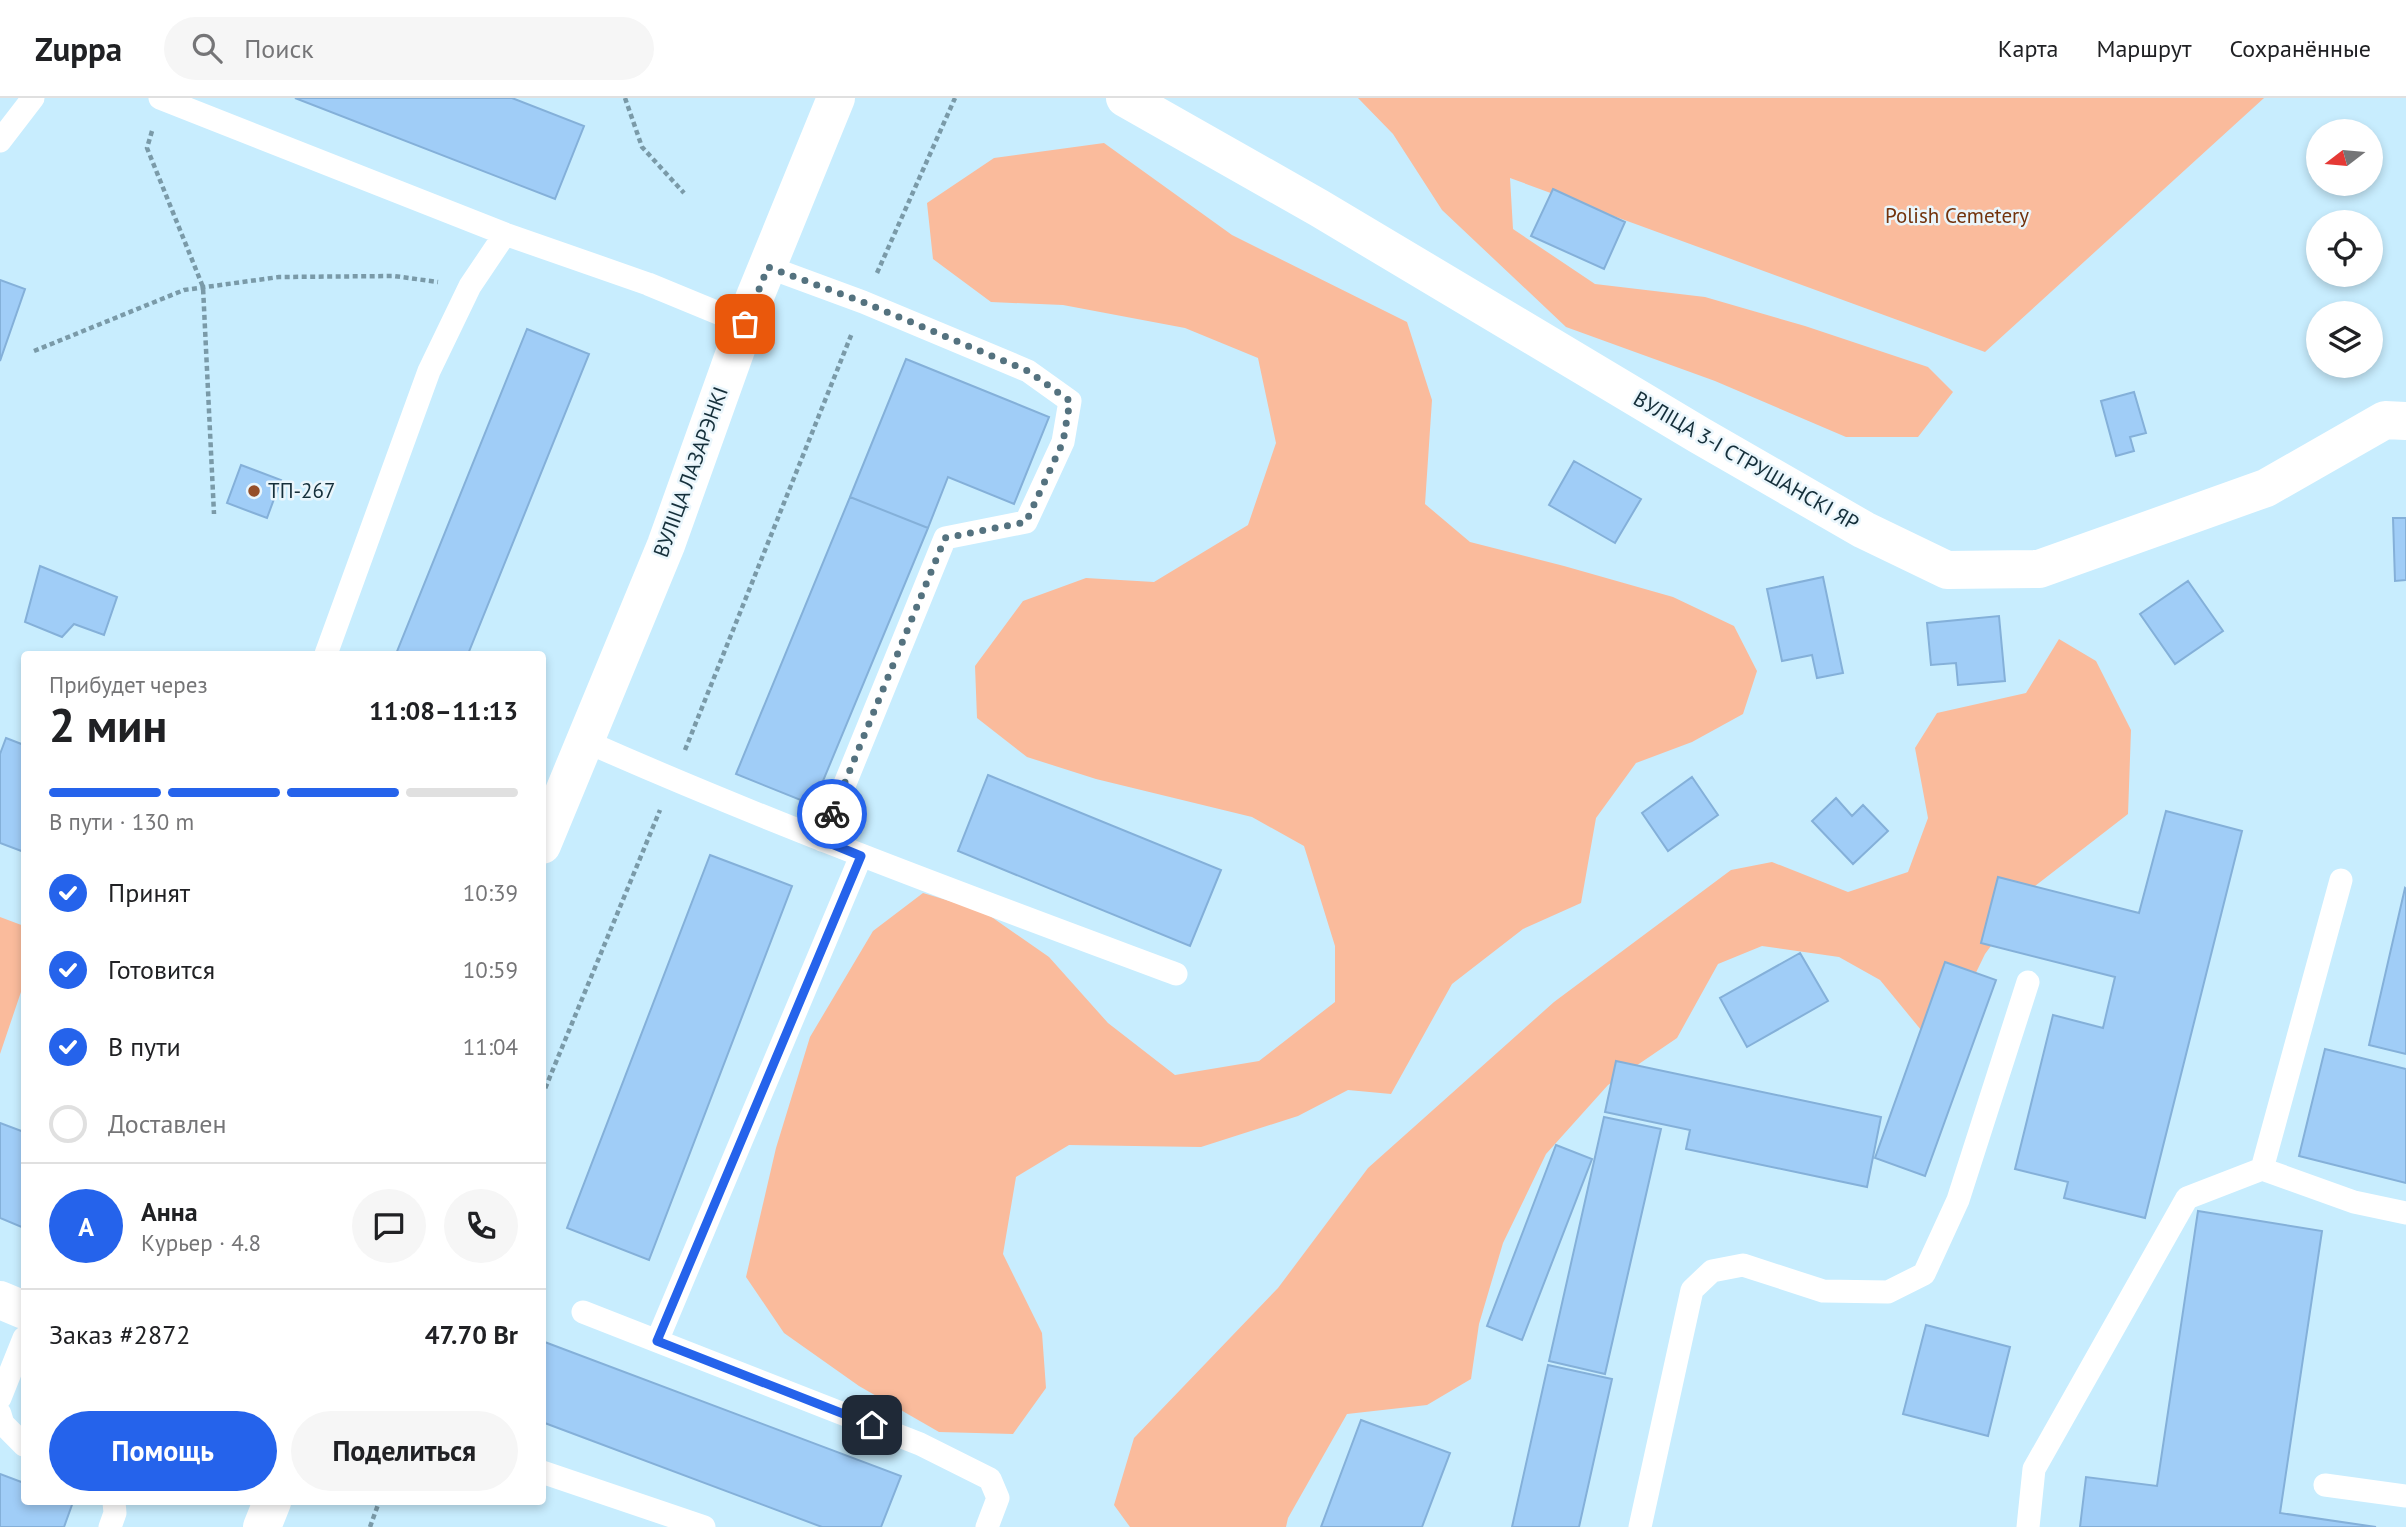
<!DOCTYPE html>
<html lang="ru">
<meta charset="utf-8">
<style>
:root{--surface:#fff;--page:#f6f6f6;--text:#202124;--muted:#757577;--line:#e0e0e0;--accent:#2563eb}
body{margin:0;font-family:"PT Sans",sans-serif;background:var(--page);color:var(--text);height:100vh;display:flex;flex-direction:column;font-size:26px;white-space:nowrap}
*{box-sizing:border-box;margin:0}
p{font-size:23px;color:var(--muted)}
.icon{flex:none;width:38px;height:38px;fill:none;stroke:currentColor;stroke-width:2;stroke-linecap:round;stroke-linejoin:round}
.map{position:relative;flex:1;overflow:hidden}
.panel{position:absolute;left:21px;top:553px;width:525px;height:854px;display:flex;flex-direction:column;background:var(--surface);border-radius:7px;box-shadow:0 4px 10px #0003}
.panel>*{flex:none}
.needle{width:46px;rotate:254deg}
.tools{position:absolute;left:2306px;top:21px;display:grid;gap:14px}
.tools a{display:grid;place-items:center;width:77px;height:77px;border-radius:50%;background:var(--surface);box-shadow:0 4px 10px #0003;font-size:35px}
.pin{position:absolute;display:grid;place-items:center;width:60px;height:60px;color:#fff;margin:-30px;border-radius:14px;box-shadow:0 4px 10px #0006}
.courier{position:absolute;display:grid;place-items:center;width:70px;height:70px;margin:-35px;border:5px solid #2563eb;border-radius:50%;background:#fff;color:#222;box-shadow:0 2px 9px #0007}
.overview em{font-style:normal;font-weight:700}
.overview div{display:flex;flex-direction:column-reverse}
.overview{display:flex;align-items:center;justify-content:space-between;height:119px;padding:0 28px}
h1{font-size:46px;font-weight:700;line-height:52px}
.bar{display:grid;grid-template-columns:repeat(4,1fr);gap:10px 7px;align-content:center;height:84px;padding:0 28px}
.bar i{height:9px;border-radius:5px;background:var(--line)}
.bar .selected{background:var(--accent)}
.bar p{grid-column:span 4}
.line{display:flex;align-items:center;gap:18px;padding:0 28px;border-top:2px solid var(--line)}
.line div{flex:1}
.round{display:grid;place-items:center;flex:none;width:74px;height:74px;border-radius:37px;background:var(--page)}
ol{padding:0 28px;list-style:none}
li{display:flex;align-items:center;gap:21px;height:77px}
li p{margin-inline-start:auto}
li .icon{padding:7px;border-radius:50%;background:var(--accent);color:#fff;stroke-width:4}
li:last-child{color:var(--muted)}
li i{width:38px;height:38px;border:4px solid var(--line);border-radius:50%}
.cta{display:flex;gap:14px;margin-top:auto;padding:14px 28px}
.cta a{flex:1;height:80px;border-radius:42px;background:var(--accent);color:#fff;font-size:28px;font-weight:700;line-height:80px;text-align:center}
.cta a+a{background:var(--page);color:var(--text)}
header{display:flex;align-items:center;gap:42px;box-sizing:border-box;height:98px;padding:0 35px;background:var(--surface);border-bottom:2px solid var(--line)}
header strong{font-size:33px}
nav{display:flex;gap:38px;margin-inline-start:auto;font-size:24px}
.search{width:490px;height:63px;background:var(--page);display:flex;align-items:center;gap:18px;box-sizing:border-box;padding:0 24px;border-radius:38px;color:var(--muted);font-size:26px}
.map>svg:first-child{display:block}
</style>
<header>
<strong>Zuppa</strong>
<div class="search"><svg class="icon" aria-label="search" viewBox="0 0 24 24"><circle cx="10" cy="10" r="6"/><path d="M15 15l6 6"/></svg>Поиск</div>
<nav><a>Карта</a><a>Маршрут</a><a>Сохранённые</a></nav>
</header>
<div class="map">
<svg width="2406" height="1429" viewBox="0 0 2406 1429">
<rect width="100%" height="100%" fill="#c8edfe"/>
<path fill="#fabb9c" d="M 1358,0 L 2264,0 L 1985,254 L 1510,80 L 1513,131 L 1595,186 L 1705,199 L 1805,228 L 1928,269 L 1953,294 L 1918,339 L 1846,339 L 1715,283 L 1566,229 L 1442,112 L 1393,36 Z
M 1104,45 L 1232,137 L 1407,224 L 1432,302 L 1425,406 L 1470,444 L 1564,468 L 1673,499 L 1734,528 L 1757,573 L 1743,616 L 1692,644 L 1636,665 L 1596,720 L 1581,805 L 1523,831 L 1452,886 L 1391,996 L 1348,992 L 1298,1018 L 1201,1049 L 1069,1047 L 1016,1079 L 1003,1156 L 1042,1235 L 1046,1290 L 1013,1336 L 939,1334 L 859,1288 L 784,1235 L 746,1179 L 776,1050 L 810,939 L 873,833 L 923,795 L 983,813 L 1049,859 L 1108,925 L 1175,977 L 1259,963 L 1335,904 L 1335,848 L 1304,748 L 1252,719 L 1096,681 L 1027,659 L 977,620 L 975,568 L 1023,503 L 1086,480 L 1154,484 L 1248,427 L 1276,345 L 1258,260 L 1185,230 L 1063,207 L 991,204 L 933,161 L 927,105 L 994,60 Z
M 2059,541 L 2096,563 L 2131,632 L 2128,716 L 2035,788 L 1985,856 L 1955,918 L 1926,938 L 1880,882 L 1839,859 L 1762,848 L 1718,866 L 1677,940 L 1608,987 L 1546,1056 L 1503,1145 L 1479,1226 L 1471,1281 L 1427,1307 L 1347,1316 L 1288,1420 L 1286,1429 L 1130,1429 L 1114,1407 L 1134,1340 L 1278,1190 L 1368,1070 L 1554,904 L 1731,772 L 1772,764 L 1848,794 L 1908,774 L 1928,720 L 1915,650 L 1937,615 L 2026,595 Z
M 0,819 L 24,828 L 24,885 L 0,956 Z"/>
<path fill="#a0cdf7" stroke="#84b0d9" stroke-width="2" d="M 295,0 L 512,0 L 584,28 L 555,101 Z
M 1553,91 L 1625,124 L 1604,171 L 1531,138 Z
M 0,182 L 25,191 L 0,263 Z
M 527,231 L 589,256 L 468,556 L 396,556 Z
M 906,261 L 1049,319 L 1014,406 L 948,379 L 928,430 L 850,399 Z
M 2134,294 L 2146,335 L 2130,339 L 2134,353 L 2116,358 L 2101,303 Z
M 1574,363 L 1641,401 L 1615,445 L 1549,407 Z
M 241,367 L 281,382 L 267,420 L 227,405 Z
M 850,399 L 928,430 L 813,707 L 736,676 Z
M 2393,420 L 2406,420 L 2406,482 L 2395,483 Z
M 40,468 L 117,499 L 104,537 L 74,526 L 62,539 L 25,524 Z
M 1823,479 L 1843,575 L 1817,580 L 1812,557 L 1782,563 L 1767,491 Z
M 2188,483 L 2223,533 L 2175,566 L 2140,516 Z
M 1999,518 L 2005,583 L 1958,587 L 1956,565 L 1931,567 L 1927,525 Z
M 6,640 L 24,647 L 24,754 L 0,745 L 0,656 Z
M 988,677 L 1221,772 L 1190,848 L 958,753 Z
M 1692,679 L 1718,717 L 1668,753 L 1642,715 Z
M 1836,700 L 1852,718 L 1863,707 L 1888,733 L 1853,766 L 1812,723 Z
M 2166,713 L 2242,733 L 2145,1120 L 2064,1100 L 2068,1084 L 2015,1071 L 2053,917 L 2103,930 L 2115,879 L 1981,845 L 1998,779 L 2139,815 Z
M 710,757 L 792,788 L 649,1162 L 567,1130 Z
M 2405,790 L 2406,791 L 2406,956 L 2369,947 Z
M 1800,855 L 1828,903 L 1747,949 L 1720,900 Z
M 1945,864 L 1996,882 L 1925,1078 L 1875,1060 Z
M 2325,951 L 2406,971 L 2406,1085 L 2299,1058 Z
M 1616,963 L 1881,1019 L 1867,1089 L 1686,1051 L 1690,1032 L 1605,1014 Z
M 1604,1019 L 1661,1031 L 1605,1276 L 1549,1263 Z
M 0,1025 L 24,1034 L 24,1130 L 0,1120 Z
M 1556,1047 L 1592,1061 L 1522,1242 L 1487,1228 Z
M 2198,1113 L 2322,1133 L 2280,1415 L 2376,1429 L 2080,1429 L 2086,1379 L 2157,1388 Z
M 1926,1227 L 2010,1249 L 1988,1338 L 1903,1316 Z
M 542,1243 L 901,1378 L 881,1429 L 822,1429 L 542,1324 Z
M 1548,1267 L 1612,1281 L 1579,1429 L 1512,1429 Z
M 1361,1322 L 1450,1355 L 1422,1429 L 1321,1429 Z
M 0,1376 L 24,1385 L 24,1404 L 73,1404 L 64,1429 L 0,1429 Z"/>
<g fill="none" stroke-linecap="round" stroke-linejoin="round">
<path stroke="#7a9aa8" stroke-width="4.5" stroke-dasharray="5 3.5" stroke-linecap="butt" d="M 625,0 L 642,49 L 684,95
M 152,33 L 147,50 L 203,189 L 214,416
M 877,175 L 955,0
M 34,253 L 184,192 L 279,179 L 394,178 L 438,184
M 685,652 L 852,235
M 542,998 L 660,712
M 370,1429 L 379,1404"/>
<path stroke="#fff" stroke-width="23" d="M 160,0 L 505,136 L 648,186 L 745,226
M 0,43 L 33,0
M 768,169 L 863,204 L 1028,273 L 1070,303 L 1063,344 L 1026,424 L 945,440 L 822,742
M 326,556 L 429,273 L 470,188 L 505,136
M 585,643 C 779,729 978,802 1176,876
M 2262,1071 L 2341,782
M 583,1214 L 920,1346 L 990,1381 L 998,1400 L 987,1429
M 657,1243 L 861,758
M 0,1300 L 24,1240
M 0,1316 L 3,1326 L 24,1347
M 542,1374 L 704,1429
M 2325,1387 L 2406,1398
M 110,1429 L 115,1415 L 114,1404
M 1640,1429 L 1692,1192 L 1712,1173 L 1743,1167 L 1823,1193 L 1888,1194 L 1924,1176 L 1958,1102 L 2028,884
M 2028,1429 L 2034,1371 L 2187,1100 L 2262,1071 L 2354,1104 L 2406,1115"/>
<path stroke="#fff" stroke-width="38" d="M 1125,0 L 1319,110 L 1699,337 L 1864,432 L 1947,472 L 2039,471 L 2266,390 L 2385,322 L 2406,323
M 0,1202 L 24,1212"/>
<path stroke="#fff" stroke-width="38" d="M 542,747 L 666,447 L 754,201 L 836,0
M 262,1429 L 272,1404"/>
</g>
<g fill="none" stroke-linecap="round" stroke-linejoin="round">
<path stroke="#54727f" stroke-width="7" stroke-dasharray="0 12.6" d="M 745,226 L 768,169 L 863,204 L 1028,273 L 1070,303 L 1063,344 L 1026,424 L 945,440 L 832,716"/>
<path stroke="#2563eb" stroke-width="9" d="M 832,716 L 822,742 L 861,758 L 657,1243 L 872,1327"/>
</g>
<circle fill="#954e29" stroke="#eaf6fc" stroke-width="2.5" cx="254" cy="393" r="7"/>
<g text-anchor="middle" stroke-width="5" stroke-linejoin="round" paint-order="stroke">
<g font-size="21" fill="#73330c" stroke="#eaf6fc">
<text x="1957" y="125">Polish Cemetery</text>
</g>
<g font-size="21" fill="#152f3a" stroke="#eaf6fc">
<text transform="translate(1746 363) rotate(30)" y="7">ВУЛІЦА 3-І СТРУШАНСКІ ЯР</text>
<text transform="translate(691 374) rotate(-70)" y="7">ВУЛІЦА ЛАЗАРЭНКІ</text>
</g>
<g font-size="21" fill="#152f3a" stroke="#eaf6fc" text-anchor="start">
<text x="268" y="400">ТП-267</text>
</g>
</g>
</svg>
<div class="tools">
<a><svg class="needle" viewBox="-14 -14 28 28"><path d="M0-13l5 13h-10z" fill="#e53935"/><path d="M0 13l5-13h-10z" fill="#757577"/></svg></a>
<a><svg class="icon" aria-label="locate" viewBox="0 0 24 24"><circle cx="12" cy="12" r="6"/><path d="M12 2v4M12 18v4M2 12h4M18 12h4"/></svg></a>
<a><svg class="icon" aria-label="layers" viewBox="0 0 24 24"><path d="M12 4l9 5-9 5-9-5zM3 14l9 5 9-5"/></svg></a>
</div>
<div class="pin" style="left:745px;top:226px;background:#ea580c"><svg class="icon" aria-label="bag" viewBox="0 0 24 24"><path d="M5 8h14l-1 12H6zM9 8a3 3 0 0 1 6 0"/></svg></div>
<div class="pin" style="left:872px;top:1327px;background:#1f2937"><svg class="icon" aria-label="home" viewBox="0 0 24 24"><path d="M3 11l9-7 9 7M6 9v11h12V9"/></svg></div>
<div class="courier" style="left:832px;top:716px"><svg class="icon" aria-label="bike" viewBox="0 0 24 24"><circle cx="6" cy="16" r="4"/><circle cx="18" cy="16" r="4"/><path d="M6 16l4-8h5l3 8M10 8l3 8H6M13 5h3"/></svg></div>
<section class="panel">
<div class="overview"><div><h1>2 мин</h1><p>Прибудет через</p></div><em>11:08–11:13</em></div>
<div class="bar"><i class="selected"></i><i class="selected"></i><i class="selected"></i><i></i><p>В пути · 130 m</p></div>
<ol>
<li><svg class="icon" aria-label="check" viewBox="0 0 24 24"><path d="M5 12l5 5 9-10"/></svg>Принят<p>10:39</p></li>
<li><svg class="icon" aria-label="check" viewBox="0 0 24 24"><path d="M5 12l5 5 9-10"/></svg>Готовится<p>10:59</p></li>
<li><svg class="icon" aria-label="check" viewBox="0 0 24 24"><path d="M5 12l5 5 9-10"/></svg>В пути<p>11:04</p></li>
<li><i></i>Доставлен</li>
</ol>
<div class="line" style="height:126px"><b class="round" style="background:var(--accent);color:#fff">А</b><div><b>Анна</b><p>Курьер · 4.8</p></div><a class="round"><svg class="icon" aria-label="chat" viewBox="0 0 24 24"><path d="M4 5h16v11H9l-5 4z"/></svg></a><a class="round"><svg class="icon" aria-label="phone" viewBox="0 0 24 24"><path d="M5 4h4l2 5-3 2q2 4 5 5l2-3 5 2v4C11 20 4 13 5 4z"/></svg></a></div>
<div class="line" style="height:91px"><div>Заказ #2872</div><b>47.70 Br</b></div>
<div class="cta"><a>Помощь</a><a>Поделиться</a></div>
</section>
</div>
